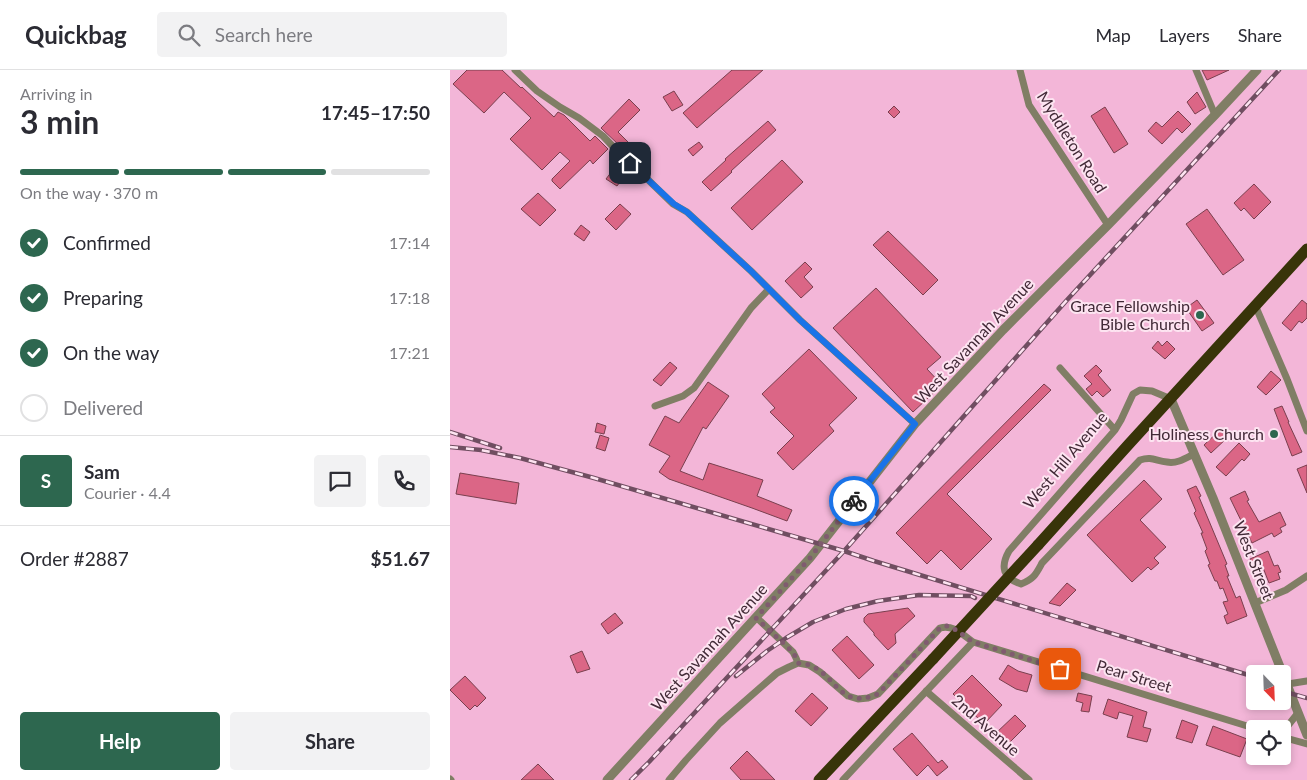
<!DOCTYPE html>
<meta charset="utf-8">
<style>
:root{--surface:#fff;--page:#f2f2f3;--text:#2b2b33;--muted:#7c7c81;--line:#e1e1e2;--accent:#2d674f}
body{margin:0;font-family:Lato,sans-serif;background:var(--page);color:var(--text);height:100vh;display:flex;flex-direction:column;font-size:19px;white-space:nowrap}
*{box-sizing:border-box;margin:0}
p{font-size:16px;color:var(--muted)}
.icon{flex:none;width:28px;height:28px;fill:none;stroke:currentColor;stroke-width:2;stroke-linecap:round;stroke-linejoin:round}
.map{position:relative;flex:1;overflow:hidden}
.panel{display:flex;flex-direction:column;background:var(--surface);width:450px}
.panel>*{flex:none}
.needle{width:32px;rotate:157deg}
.fabs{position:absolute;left:796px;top:595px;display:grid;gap:10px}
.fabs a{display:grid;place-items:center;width:45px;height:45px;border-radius:5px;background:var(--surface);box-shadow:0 2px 8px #0003;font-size:25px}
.pin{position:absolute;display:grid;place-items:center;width:42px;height:42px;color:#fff;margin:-21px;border-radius:10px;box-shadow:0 2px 8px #0006}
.courier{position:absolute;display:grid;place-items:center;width:50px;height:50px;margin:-25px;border:4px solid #1a73e8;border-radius:50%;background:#fff;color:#222;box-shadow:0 1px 6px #0007}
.headline em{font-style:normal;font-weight:700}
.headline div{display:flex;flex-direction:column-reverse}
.headline{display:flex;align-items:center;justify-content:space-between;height:85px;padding:0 20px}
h1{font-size:32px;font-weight:700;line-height:38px}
.bar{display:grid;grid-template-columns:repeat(4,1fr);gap:8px 5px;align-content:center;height:60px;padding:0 20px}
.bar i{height:6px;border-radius:4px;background:var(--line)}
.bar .selected{background:var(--accent)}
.bar p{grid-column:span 4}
.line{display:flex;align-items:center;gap:12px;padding:0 20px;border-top:1px solid var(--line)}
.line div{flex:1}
.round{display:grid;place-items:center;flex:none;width:52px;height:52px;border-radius:5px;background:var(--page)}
ol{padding:0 20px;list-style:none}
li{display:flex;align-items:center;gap:15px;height:55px}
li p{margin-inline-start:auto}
li .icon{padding:5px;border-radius:50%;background:var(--accent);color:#fff;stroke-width:4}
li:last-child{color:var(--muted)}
li i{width:28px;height:28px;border:2px solid var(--line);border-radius:50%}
.cta{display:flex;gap:10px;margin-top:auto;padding:10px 20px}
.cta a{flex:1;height:58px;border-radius:5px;background:var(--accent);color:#fff;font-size:20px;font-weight:700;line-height:58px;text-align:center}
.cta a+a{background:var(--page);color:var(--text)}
header{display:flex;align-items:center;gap:30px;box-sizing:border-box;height:70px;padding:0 25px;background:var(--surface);border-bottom:1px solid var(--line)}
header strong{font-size:24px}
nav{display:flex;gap:28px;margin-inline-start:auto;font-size:18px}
.search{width:350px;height:45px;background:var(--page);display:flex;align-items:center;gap:12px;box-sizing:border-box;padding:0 18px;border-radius:5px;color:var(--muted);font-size:19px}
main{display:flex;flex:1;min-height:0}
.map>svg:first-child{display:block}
</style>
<header>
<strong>Quickbag</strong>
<div class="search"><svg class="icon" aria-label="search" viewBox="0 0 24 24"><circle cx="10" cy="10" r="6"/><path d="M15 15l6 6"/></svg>Search here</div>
<nav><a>Map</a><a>Layers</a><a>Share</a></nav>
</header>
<main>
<section class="panel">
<div class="headline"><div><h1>3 min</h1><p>Arriving in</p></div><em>17:45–17:50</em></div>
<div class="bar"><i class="selected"></i><i class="selected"></i><i class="selected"></i><i></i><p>On the way · 370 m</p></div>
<ol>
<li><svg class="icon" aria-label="check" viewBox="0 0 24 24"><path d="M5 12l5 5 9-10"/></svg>Confirmed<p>17:14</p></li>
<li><svg class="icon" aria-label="check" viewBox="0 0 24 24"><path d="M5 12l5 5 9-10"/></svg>Preparing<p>17:18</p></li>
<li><svg class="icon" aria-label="check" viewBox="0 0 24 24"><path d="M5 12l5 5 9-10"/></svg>On the way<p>17:21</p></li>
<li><i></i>Delivered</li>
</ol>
<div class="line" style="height:90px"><b class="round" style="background:var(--accent);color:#fff">S</b><div><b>Sam</b><p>Courier · 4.4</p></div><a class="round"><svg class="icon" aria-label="chat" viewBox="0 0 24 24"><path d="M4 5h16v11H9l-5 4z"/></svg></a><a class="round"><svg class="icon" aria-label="phone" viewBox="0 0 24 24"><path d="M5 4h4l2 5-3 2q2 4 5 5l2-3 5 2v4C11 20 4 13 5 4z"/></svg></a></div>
<div class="line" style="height:65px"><div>Order #2887</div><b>$51.67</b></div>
<div class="cta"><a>Help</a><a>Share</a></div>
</section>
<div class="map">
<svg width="857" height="710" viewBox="0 0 857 710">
<rect width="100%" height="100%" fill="#f3b6d8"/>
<path fill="#db6686" stroke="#793f4e" d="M 17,0 L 52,0 L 71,18 L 72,17 L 104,47 L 108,42 L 114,45 L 140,71 L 145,66 L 158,79 L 143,94 L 140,90 L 110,119 L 102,111 L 102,109 L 120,91 L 110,82 L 92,100 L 60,69 L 81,48 L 54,22 L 34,43 L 3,14 Z
M 282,0 L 313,0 L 247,58 L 233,43 Z
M 752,0 L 779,0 L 757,10 Z
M 224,21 L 233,35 L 222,41 L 213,27 Z
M 747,22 L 756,37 L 745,44 L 737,32 Z
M 179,29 L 190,40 L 168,62 L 193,87 L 187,92 L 151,58 Z
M 444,36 L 450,42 L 444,48 L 438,42 Z
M 655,37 L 678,74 L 664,83 L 641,46 Z
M 728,41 L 741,54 L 732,63 L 727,58 L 712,74 L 698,61 L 706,52 L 712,57 Z
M 318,51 L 326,60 L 281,101 L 282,102 L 261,121 L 252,112 L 276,90 L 275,89 Z
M 249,72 L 253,77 L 243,86 L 238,80 Z
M 332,90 L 353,112 L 302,160 L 281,138 Z
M 165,97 L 175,105 L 167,116 L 156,109 Z
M 804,114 L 821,132 L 804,149 L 794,138 L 791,141 L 784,133 Z
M 88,123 L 106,140 L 90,156 L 71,139 Z
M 170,134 L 181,144 L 166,160 L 155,149 Z
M 757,139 L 794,190 L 773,205 L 736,154 Z
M 131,155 L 140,162 L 134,171 L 124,164 Z
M 438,161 L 488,210 L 473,225 L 423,175 Z
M 355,192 L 362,199 L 354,207 L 363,217 L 351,228 L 335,211 Z
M 426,218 L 491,287 L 477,299 L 492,315 L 463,342 L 383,258 Z
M 747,230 L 764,253 L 752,261 L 736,238 Z
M 852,230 L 857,234 L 857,248 L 852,253 L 849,251 L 841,261 L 832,253 Z
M 708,271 L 712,276 L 717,271 L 725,279 L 715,289 L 702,278 Z
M 359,279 L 407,328 L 379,355 L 384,361 L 343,400 L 327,383 L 344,366 L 320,342 L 325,338 L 312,324 Z
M 220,292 L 227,298 L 211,316 L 203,310 Z
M 646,295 L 652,301 L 648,305 L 661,320 L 653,327 L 647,321 L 642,326 L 636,319 L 642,314 L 634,306 Z
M 821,301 L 831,310 L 816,325 L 807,317 Z
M 258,312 L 279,326 L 256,359 L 253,357 L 230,401 L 253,410 L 259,393 L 313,410 L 307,426 L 342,440 L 337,451 L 302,438 L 219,409 L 209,402 L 220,386 L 199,375 L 215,346 L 229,353 Z
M 594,314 L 601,320 L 497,424 L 542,469 L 511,500 L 491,480 L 477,494 L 446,463 Z
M 832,336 L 839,352 L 838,352 L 852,382 L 842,386 L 824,339 Z
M 147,353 L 156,356 L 154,364 L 145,362 Z
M 770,360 L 777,368 L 761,383 L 754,375 Z
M 150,365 L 159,368 L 155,381 L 146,378 Z
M 789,373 L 800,384 L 794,391 L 792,389 L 776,406 L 766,397 Z
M 857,395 L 857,423 L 847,399 Z
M 10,403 L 69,413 L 66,434 L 6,424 Z
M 694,410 L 712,429 L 690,450 L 716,477 L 704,488 L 709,493 L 701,500 L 698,497 L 682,512 L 637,465 Z
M 746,416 L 751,426 L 749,427 L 777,494 L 775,495 L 779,506 L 777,506 L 786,528 L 790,526 L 797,546 L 777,554 L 774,546 L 778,544 L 773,532 L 778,531 L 773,518 L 770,519 L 767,511 L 765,511 L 758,495 L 760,494 L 755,481 L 757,479 L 751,463 L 753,463 L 744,443 L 746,441 L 737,420 Z
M 795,421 L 799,430 L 797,431 L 809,452 L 830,442 L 836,455 L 830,458 L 832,462 L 824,467 L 822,463 L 802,473 L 780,428 Z
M 818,481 L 824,496 L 828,495 L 831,502 L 828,503 L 830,509 L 819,513 L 812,495 L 804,498 L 800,489 Z
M 617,513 L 626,520 L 610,536 L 599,533 Z
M 458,538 L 465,546 L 445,564 L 446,573 L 438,580 L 424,565 L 424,563 L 414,552 L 414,548 L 418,544 Z
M 165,543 L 173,553 L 158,564 L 151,554 Z
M 397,566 L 424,595 L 409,609 L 382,580 Z
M 132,581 L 140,599 L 127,603 L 120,586 Z
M 558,595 L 568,601 L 582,605 L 577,622 L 566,619 L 549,609 Z
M 522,605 L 552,635 L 534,654 L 503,624 Z
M 15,606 L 36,628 L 27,637 L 25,635 L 20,640 L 0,620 Z
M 362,623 L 378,638 L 361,656 L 345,641 Z
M 628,623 L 642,626 L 639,642 L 631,641 L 633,633 L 626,631 Z
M 658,629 L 697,642 L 693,657 L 701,659 L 697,672 L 677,667 L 683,646 L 669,642 L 667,649 L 653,644 Z
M 565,645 L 576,656 L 556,676 L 545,664 Z
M 732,650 L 748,656 L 742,673 L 726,668 Z
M 763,656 L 797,669 L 790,687 L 756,675 Z
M 462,663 L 488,693 L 492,690 L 498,697 L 487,706 L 478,695 L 467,706 L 443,679 Z
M 297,681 L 325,710 L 291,710 L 280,698 Z
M 88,694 L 104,710 L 71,710 Z"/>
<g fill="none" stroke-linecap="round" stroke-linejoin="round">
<path stroke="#807e65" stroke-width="7" d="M 65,0 L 87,21 L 110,37 L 129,48 L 153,66 L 171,85 L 189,101 L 223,134 L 237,142 L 301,201 L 350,250 L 465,354
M 570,0 L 579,35 L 658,155
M 746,0 L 765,45
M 805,235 L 837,309 L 857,361
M 610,298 L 665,360
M 721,329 L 702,321 L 690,320 L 683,324 L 671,350 L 665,360 L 559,481 C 550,497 553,508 571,514 C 584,509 586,504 592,493 L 690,390 C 702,386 706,391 717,392 C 727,394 736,388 744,384
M 205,336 L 233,326 L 244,318 L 301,238 L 319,219
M 805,533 L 836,520 L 857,506
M 306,547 L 343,582 L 346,588 L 348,593
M 838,614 L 857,611
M 476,621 L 579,710
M 832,660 L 836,658 L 848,643
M 832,667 L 857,674
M 0,709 L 1,710
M 219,710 L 236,690 L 270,653 L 327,603 L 339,597 L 348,593 L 359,595 L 370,602 L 398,626 L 408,629 L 418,628 L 428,624 L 490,558 C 503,554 513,565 523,572 L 807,659
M 393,710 L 446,653 L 523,572"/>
<path stroke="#807e65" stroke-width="9" d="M 721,329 L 763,428 L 857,665
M 157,710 L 360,488 L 465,354 L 553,260 L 658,155 L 765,45 L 807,0"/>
<path stroke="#383409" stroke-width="11" d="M 588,475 L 679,374 L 857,179
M 369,710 L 483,589"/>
<defs>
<path id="rail" d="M 0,362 L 50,378
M 0,377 L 31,380 L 70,388 L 144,408 L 394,481 L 424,491 L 805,607
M 286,606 L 317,581 L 336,568 L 363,552 L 396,539 L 428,531 L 469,525 L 521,526 L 525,528
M 832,621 L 857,628
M 181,710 L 199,692 L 394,481 L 617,230 L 829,0"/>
</defs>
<use href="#rail" stroke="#704e61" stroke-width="4.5"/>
<use href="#rail" stroke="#fde4f1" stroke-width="2.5" stroke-dasharray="8" stroke-linecap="butt"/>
<path stroke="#383409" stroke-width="11" d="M 483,589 L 588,475"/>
</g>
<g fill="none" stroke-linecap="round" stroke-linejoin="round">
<path stroke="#805b6f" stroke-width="5" stroke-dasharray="0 9" d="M 404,431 L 360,488 L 306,548 L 343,582 L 346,588 L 348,593 C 351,594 356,594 360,595 C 388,607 389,640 428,624 L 490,558 L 497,556 L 503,558 L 523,572 L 610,599"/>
<path stroke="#1a73e8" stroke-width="6" d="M 180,93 L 224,134 L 237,142 L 301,201 L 350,250 L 465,354 L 404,431"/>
</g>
<g fill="#2d674f" stroke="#fde4f1" stroke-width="2">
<circle cx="750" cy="245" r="5"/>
<circle cx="824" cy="364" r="5"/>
</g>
<g text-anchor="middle" stroke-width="4" stroke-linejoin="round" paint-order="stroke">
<g font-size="16" fill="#422a37" stroke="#fde4f1">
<text transform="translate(622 72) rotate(58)" y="6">Myddleton Road</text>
<text transform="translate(524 271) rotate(-47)" y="6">West Savannah Avenue</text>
<text transform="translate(615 390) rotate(-50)" y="6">West Hill Avenue</text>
<text transform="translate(804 490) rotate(68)" y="6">West Street</text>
<text transform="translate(259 577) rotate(-48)" y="6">West Savannah Avenue</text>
<text transform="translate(684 606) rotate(17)" y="6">Pear Street</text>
<text transform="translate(536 655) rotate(41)" y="6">2nd Avenue</text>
</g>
<g font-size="16" fill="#422a37" stroke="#fde4f1" text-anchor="end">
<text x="740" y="242">Grace Fellowship<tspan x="740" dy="18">Bible Church</tspan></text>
<text x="814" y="370">Holiness Church</text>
</g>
</g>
</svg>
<div class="fabs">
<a><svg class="needle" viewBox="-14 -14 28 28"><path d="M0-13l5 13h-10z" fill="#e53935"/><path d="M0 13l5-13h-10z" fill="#7c7c81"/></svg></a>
<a><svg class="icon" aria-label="locate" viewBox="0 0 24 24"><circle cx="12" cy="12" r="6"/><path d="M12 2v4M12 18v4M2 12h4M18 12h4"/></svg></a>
</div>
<div class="pin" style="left:610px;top:599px;background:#ea580c"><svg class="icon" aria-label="bag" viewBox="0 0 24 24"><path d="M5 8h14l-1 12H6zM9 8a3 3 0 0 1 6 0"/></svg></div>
<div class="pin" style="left:180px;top:93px;background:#1f2937"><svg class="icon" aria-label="home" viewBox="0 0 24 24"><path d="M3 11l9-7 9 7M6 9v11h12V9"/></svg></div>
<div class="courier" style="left:404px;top:431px"><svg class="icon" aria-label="bike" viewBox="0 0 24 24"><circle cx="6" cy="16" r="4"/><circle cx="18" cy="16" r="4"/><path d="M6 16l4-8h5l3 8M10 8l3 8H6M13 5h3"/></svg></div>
</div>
</main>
